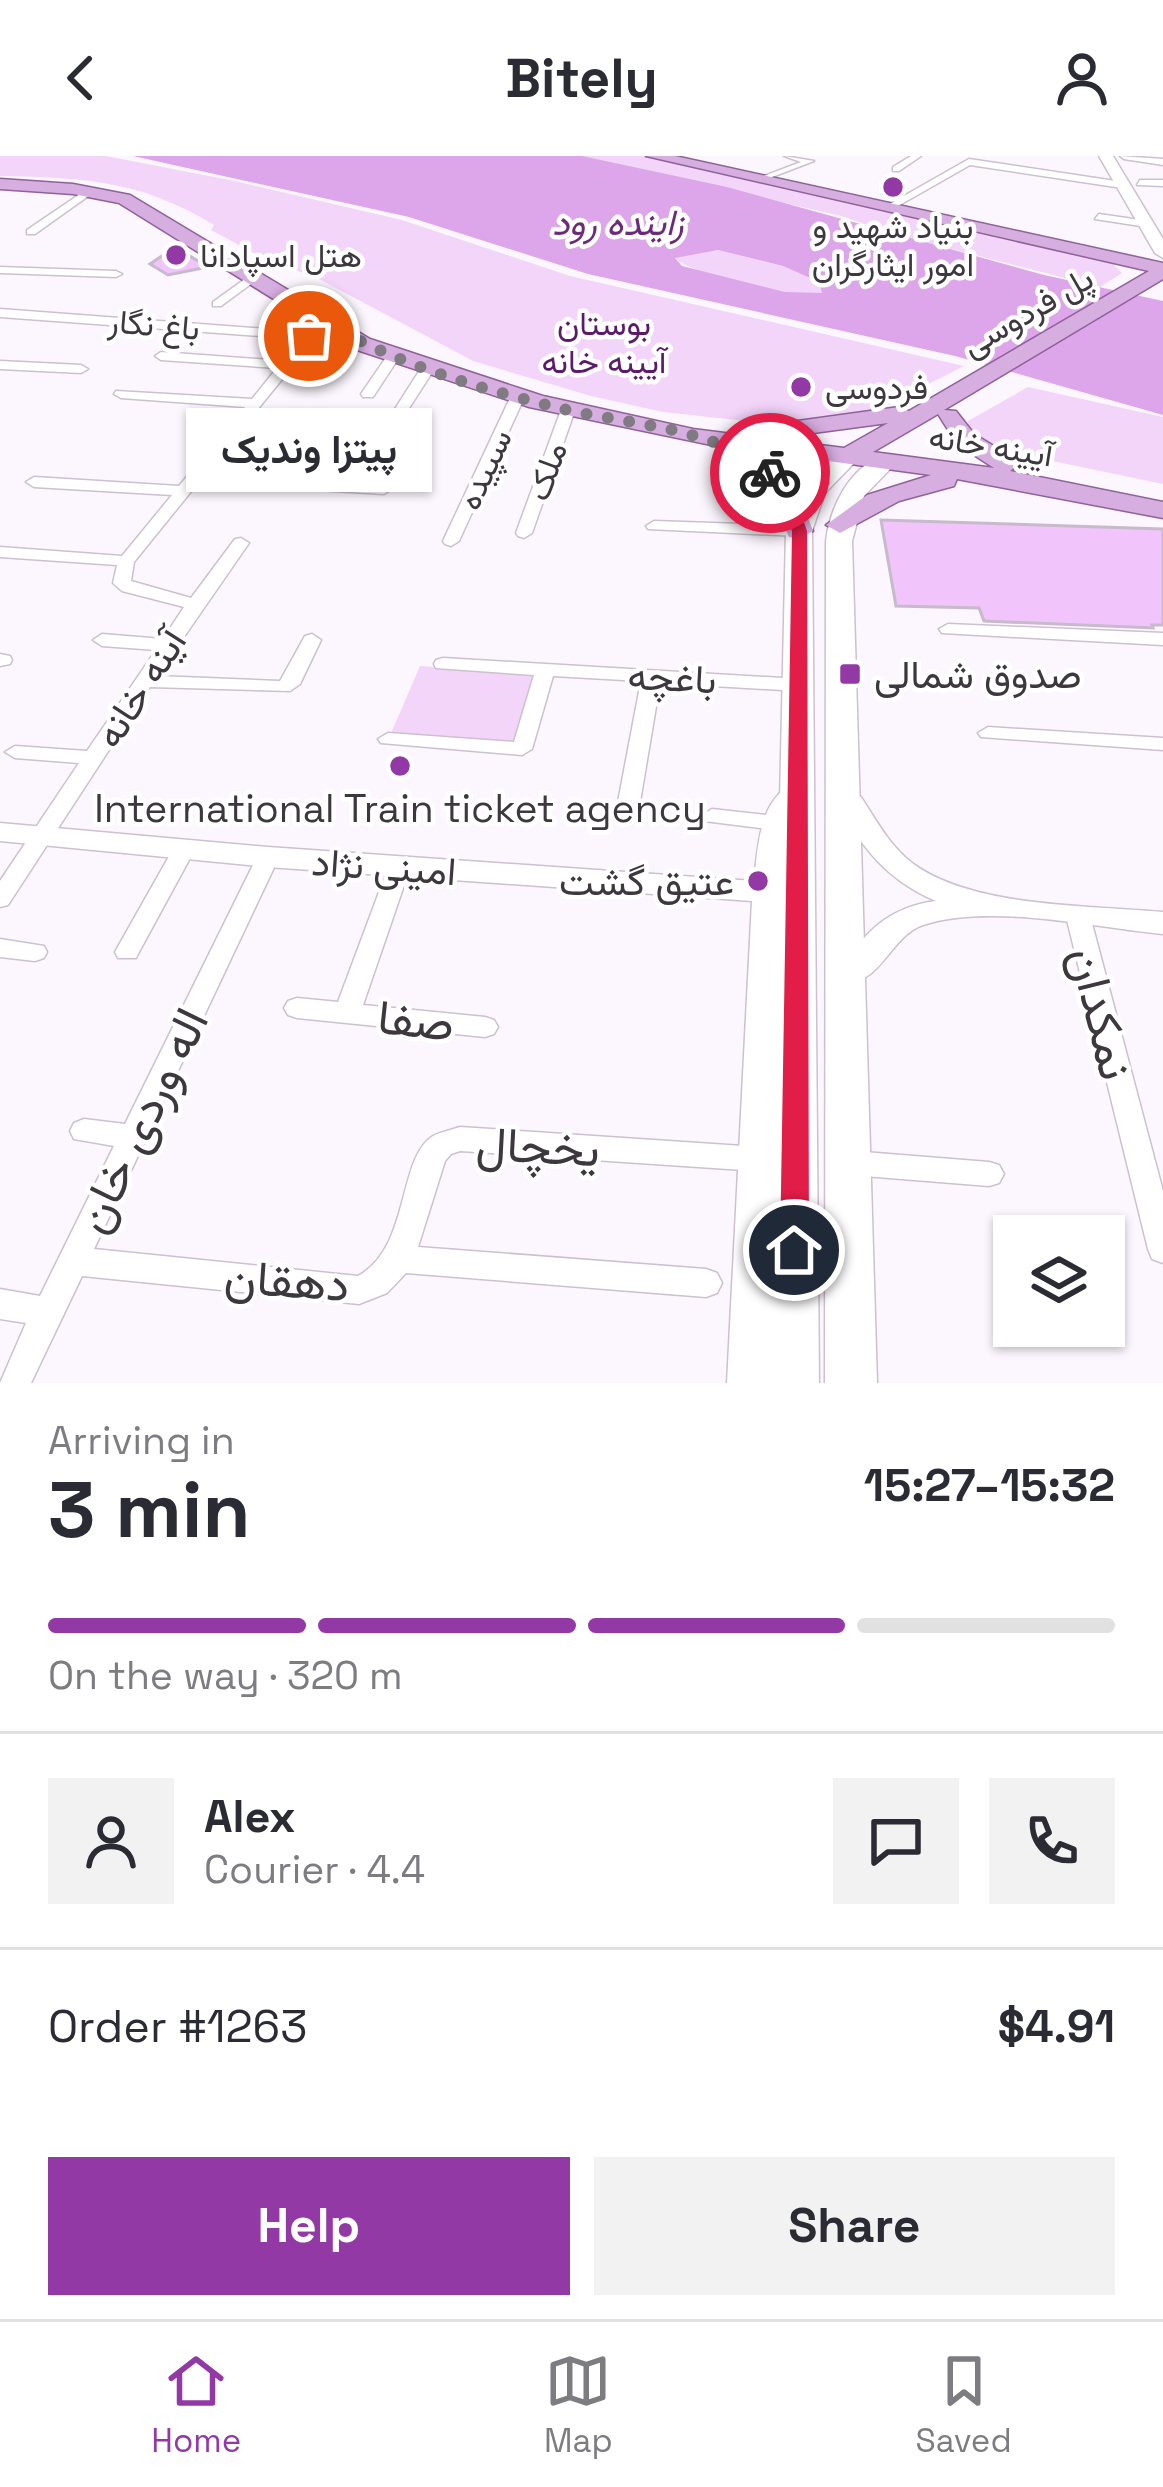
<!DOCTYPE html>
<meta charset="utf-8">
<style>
:root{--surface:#fff;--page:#f2f2f3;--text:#2b2b33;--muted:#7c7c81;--line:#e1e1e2;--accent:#9239a5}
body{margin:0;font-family:"Space Grotesk",Vazirmatn,sans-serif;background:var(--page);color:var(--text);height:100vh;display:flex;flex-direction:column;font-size:45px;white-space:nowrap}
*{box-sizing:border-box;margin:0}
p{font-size:39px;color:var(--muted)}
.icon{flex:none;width:66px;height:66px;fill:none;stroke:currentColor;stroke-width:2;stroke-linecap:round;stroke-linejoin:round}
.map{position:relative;height:1227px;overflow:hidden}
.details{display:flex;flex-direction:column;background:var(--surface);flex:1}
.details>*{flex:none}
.tools{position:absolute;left:993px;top:1059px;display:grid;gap:24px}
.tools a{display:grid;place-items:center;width:132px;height:132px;border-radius:0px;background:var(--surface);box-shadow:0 3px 9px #0004;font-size:60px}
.pin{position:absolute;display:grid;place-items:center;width:102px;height:102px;color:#fff;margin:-51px;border:6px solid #fff;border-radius:50%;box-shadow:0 3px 12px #0007}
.courier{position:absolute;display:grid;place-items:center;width:120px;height:120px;margin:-60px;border:9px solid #e11d48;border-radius:50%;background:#fff;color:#222;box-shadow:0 3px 15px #0007}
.bubble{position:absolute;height:84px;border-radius:0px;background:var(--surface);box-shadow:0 3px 9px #0004;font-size:39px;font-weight:700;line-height:84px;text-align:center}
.headline em{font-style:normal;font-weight:700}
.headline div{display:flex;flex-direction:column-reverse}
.headline{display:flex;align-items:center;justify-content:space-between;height:204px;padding:0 48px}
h1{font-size:78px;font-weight:700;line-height:90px}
.bar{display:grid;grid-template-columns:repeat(4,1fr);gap:18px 12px;align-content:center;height:144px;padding:0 48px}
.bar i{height:15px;border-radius:9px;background:var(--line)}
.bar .selected{background:var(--accent)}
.bar p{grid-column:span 4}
.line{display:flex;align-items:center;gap:30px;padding:0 48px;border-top:3px solid var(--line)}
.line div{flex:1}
.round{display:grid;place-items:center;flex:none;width:126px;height:126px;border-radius:0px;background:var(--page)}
.cta{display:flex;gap:24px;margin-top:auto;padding:24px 48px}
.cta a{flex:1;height:138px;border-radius:0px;background:var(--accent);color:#fff;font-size:48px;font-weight:700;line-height:138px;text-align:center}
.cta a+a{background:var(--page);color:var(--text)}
header{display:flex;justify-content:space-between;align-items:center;height:156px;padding:0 48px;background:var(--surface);font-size:54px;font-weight:700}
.tabs{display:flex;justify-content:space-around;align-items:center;height:168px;border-top:3px solid var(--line);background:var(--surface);font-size:33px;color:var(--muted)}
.tabs a{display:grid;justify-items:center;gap:6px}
.tabs .selected{color:var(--accent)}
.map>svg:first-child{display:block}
</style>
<header><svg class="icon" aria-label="back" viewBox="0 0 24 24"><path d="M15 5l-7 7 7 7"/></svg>Bitely<svg class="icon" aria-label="person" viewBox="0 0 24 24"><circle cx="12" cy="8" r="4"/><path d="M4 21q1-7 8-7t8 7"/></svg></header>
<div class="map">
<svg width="1163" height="1227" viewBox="0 0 1163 1227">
<rect width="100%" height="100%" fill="#fcf7fe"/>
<path fill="#f3d5fa" d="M 0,0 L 106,0 L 235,25 L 402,64 L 570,120 L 964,210 L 872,257 L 791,270 L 663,256 L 591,240 L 473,205 L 319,123 L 261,101 L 211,74 L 214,69 C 140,24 85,22 0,20 Z
M 582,0 L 648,0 L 999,78 L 1113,108 L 1122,117 L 1100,131 L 897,79 L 841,60 Z
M 718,94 L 783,110 L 819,126 L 822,137 C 796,143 692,120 674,101 Z
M 1028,231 L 1163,261 L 1163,328 L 999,294 L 967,274 L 968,265 Z
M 420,510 L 538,517 L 518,587 L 391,577 Z"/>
<path fill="#dda5ea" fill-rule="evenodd" d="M 133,0 L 582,0 L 727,31 L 1044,119 L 1163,145 L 1163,259 L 955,200 L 588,118 L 409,61 ZM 718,94 L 783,110 L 819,126 L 822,137 L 785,136 L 682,110 L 675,102 Z"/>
<path fill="#f1c4fb" stroke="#c7baca" stroke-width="3" d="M 175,91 L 208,111 L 168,119 L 150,108 Z
M 881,364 L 1163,373 L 1163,469 L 1152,469 L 1153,472 L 984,465 L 979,452 L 896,450 Z"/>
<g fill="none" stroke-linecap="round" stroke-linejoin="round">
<defs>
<path id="minor" d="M 784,0 L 814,5 L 759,26 L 759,22 L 801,6 Z
M 911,0 L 921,0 L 899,15 L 893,15 L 893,11 Z
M 1120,0 L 1163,3 L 1163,9 L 1124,3 Z
M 969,3 L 1122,26 L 1127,29 L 1122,32 L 970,9 L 889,55 L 881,53 Z
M 1140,24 L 1163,24 L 1163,30 L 1137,29 Z
M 86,34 L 94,36 L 35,78 L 27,78 L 27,74 Z
M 1099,58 L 1147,65 L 1152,68 L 1147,71 L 1095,63 Z
M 0,111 L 116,115 L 122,118 L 116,121 L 0,117 Z
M 249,120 L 259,122 L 221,150 L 213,150 L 213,146 Z
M 0,153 L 307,176 L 319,162 L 327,162 L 327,168 L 205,318 L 384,328 L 392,333 L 384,338 L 198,327 L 134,406 L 131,425 L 191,442 L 235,383 L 241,382 L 249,387 L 157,520 L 280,525 L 305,480 L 312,478 L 321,484 L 300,528 L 290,535 L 150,531 L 8,749 L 0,751 L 0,725 L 79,607 L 15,602 L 5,596 L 15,590 L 87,595 L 156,494 L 102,490 L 93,484 L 102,478 L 163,483 L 184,451 L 122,435 L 113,427 L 117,409 L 0,401 L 0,391 L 122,400 L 172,339 L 34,331 L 26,326 L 34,321 L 179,330 L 245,251 L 121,242 L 114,238 L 116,235 L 252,243 L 277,212 L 161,204 L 155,200 L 161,196 L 283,205 L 301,183 L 0,161 Z
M 389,197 L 400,200 L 373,241 L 363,241 L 361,238 Z
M 0,205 L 81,209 L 88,213 L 81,217 L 0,213 Z
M 428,208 L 435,212 L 395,274 L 418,280 L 411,284 L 381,281 L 379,278 L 423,209 Z
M 518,236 L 525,240 L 459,385 L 451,390 L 445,388 L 443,385 L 511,240 Z
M 568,250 L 575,254 L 532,377 L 524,382 L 518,380 L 516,377 L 561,254 Z
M 654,365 L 799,370 L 807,375 L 799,380 L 648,373 L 646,370 Z
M 948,468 L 1163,477 L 1163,489 L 942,477 L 939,473 Z
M 0,498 L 10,500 L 12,504 L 10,508 L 0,510 Z
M 443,502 L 799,523 L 809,529 L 799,535 L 660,527 L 640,646 L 629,653 L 618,646 L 641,525 L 553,520 L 532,593 L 522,599 L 381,587 L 378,583 L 388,577 L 514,586 L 534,519 L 436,512 L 434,508 L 436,504 Z
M 988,571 L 1163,582 L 1163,594 L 981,581 L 978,577 Z
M 712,653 L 775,660 L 786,667 L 775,674 L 704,665 L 701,660 Z
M 184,686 L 195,693 L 139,796 L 136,802 L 118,802 L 115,796 L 176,688 Z
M 268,693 L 279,701 L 94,1093 L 358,1120 C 411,1091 397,1002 433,980 C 440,976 452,974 460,971 L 758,991 L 768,994 L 772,1003 L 768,1012 L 758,1015 L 460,995 L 451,998 L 445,1005 L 418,1091 L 706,1113 L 717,1117 L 722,1127 L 717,1137 L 706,1141 L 406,1117 L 387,1137 L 359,1148 L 82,1120 L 31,1227 L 0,1227 L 26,1167 L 0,1163 L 0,1133 L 40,1140 L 114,990 L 74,983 L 70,975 L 74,967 L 84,963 L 125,968 L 257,701 Z
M 399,704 L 407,707 L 410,712 L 363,849 L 485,861 L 494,864 L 498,871 L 494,878 L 485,881 L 297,862 L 288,859 L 284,852 L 288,845 L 297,842 L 338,846 L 388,712 L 391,707 Z
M 1078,752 L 1086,754 L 1090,760 L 1163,1035 L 1163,1107 L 1152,1103 L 1148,1093 L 1066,760 L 1070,754 Z
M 0,783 L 44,790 L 47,796 L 44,802 L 35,805 L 0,801 Z
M 864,996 L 989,1006 L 999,1009 L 1004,1018 L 999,1027 L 989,1030 L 864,1020 L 854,1017 L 850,1008 L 854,999 Z"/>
<path id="tertiary" d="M 799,626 L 813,635 L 789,668 L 783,736 L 769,1227 L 727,1227 L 752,745 L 268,711 L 0,685 L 0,667 L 268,691 L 754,725 C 758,691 759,638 799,626 Z
M 851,638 L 861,641 C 876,664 889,689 912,707 C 973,752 1087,749 1163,756 L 1163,778 C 1093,771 990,747 923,769 C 891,779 878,833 846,823 L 841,815 C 864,775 890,751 936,745 C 887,724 863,693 837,647 Z"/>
<path id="secondary" d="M 1099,0 L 1113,0 L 1163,83 L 1163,102 L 1155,97 Z
M 849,293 L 861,300 L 825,337 L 812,375 L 819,1227 L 767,1227 L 786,375 C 799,343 815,306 849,293 Z
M 885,299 L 897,306 L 864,340 L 852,385 L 877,1227 L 825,1227 L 826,385 C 830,351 850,310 885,299 Z"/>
<path id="primary" d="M 646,0 L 675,0 L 1163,107 L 1163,123 L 944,254 L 956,255 L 974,278 L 1015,303 L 1019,308 L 1010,315 L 1163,346 L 1163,362 L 957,323 L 954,330 L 899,345 L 840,377 L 826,369 L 867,339 L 931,319 L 754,295 C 788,314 800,339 813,375 L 799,383 L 789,381 L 767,329 L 718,297 L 716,290 L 529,251 L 354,193 L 119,47 L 73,38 L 0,33 L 0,23 L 73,28 L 130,39 L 370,183 L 543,240 L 693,273 L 844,292 L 888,267 L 776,282 L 764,275 L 776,268 L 899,251 L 909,255 L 1149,115 ZM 938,258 L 957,288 L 994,312 L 873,296 Z"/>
</defs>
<use href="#minor" stroke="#cdc0d0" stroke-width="3"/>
<use href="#tertiary" stroke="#cdc0d0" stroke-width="3"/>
<use href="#secondary" stroke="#cdc0d0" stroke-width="3"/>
<use href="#primary" stroke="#8f629a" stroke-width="3"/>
<use href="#minor" fill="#fff" fill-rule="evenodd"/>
<use href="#tertiary" fill="#fff" fill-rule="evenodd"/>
<use href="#secondary" fill="#fff" fill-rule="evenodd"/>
<use href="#primary" fill="#d6aee0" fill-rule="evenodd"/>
</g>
<path fill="#e11d48" d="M 765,314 L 775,314 L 791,328 L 807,375 L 809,1094 L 804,1103 L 794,1107 L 784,1103 L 780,1094 L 792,375 L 777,330 Z"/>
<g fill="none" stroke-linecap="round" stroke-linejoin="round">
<path stroke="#807b81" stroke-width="12" stroke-dasharray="0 21.6" d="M 309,180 L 323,164 C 395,209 485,234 567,254 C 635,269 715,272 770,317"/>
</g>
<g fill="#9239a5" stroke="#fff" stroke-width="4.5">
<circle cx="893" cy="31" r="12"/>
<circle cx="176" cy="99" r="12"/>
<circle cx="801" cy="231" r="12"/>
<rect x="838" y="506" width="24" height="24" rx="6"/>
<circle cx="400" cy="610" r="12"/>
<circle cx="758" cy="725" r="12"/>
</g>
<g text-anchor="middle" stroke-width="9" stroke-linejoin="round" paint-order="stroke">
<g font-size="33" fill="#3d383e" stroke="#fff" text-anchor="start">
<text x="893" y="82" text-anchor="middle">بنیاد شهید و<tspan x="893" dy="38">امور ایثارگران</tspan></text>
<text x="200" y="111">هتل اسپادانا</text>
<text x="825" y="243">فردوسی</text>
</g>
<g font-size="33" fill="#3d383e" stroke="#fff">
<text transform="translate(1027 155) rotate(-30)" y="12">پل فردوسی</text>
<text transform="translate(154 168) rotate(5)" y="12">باغ نگار</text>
<text transform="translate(991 289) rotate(9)" y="12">آیینه خانه</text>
<text transform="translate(484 313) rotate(-65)" y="12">سپیده</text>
<text transform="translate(546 315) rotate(-70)" y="12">ملک</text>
</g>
<g font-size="33" fill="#5c1a6b" stroke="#fff">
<text x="604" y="179">بوستان<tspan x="604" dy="38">آیینه خانه</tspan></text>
</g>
<g font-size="36" font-style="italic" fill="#6c2a7a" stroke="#fff">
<text x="618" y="79">زاینده رود</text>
</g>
<g font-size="39" fill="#3d383e" stroke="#fff" text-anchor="start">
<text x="874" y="532">صدوق شمالی</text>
<text x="400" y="666" text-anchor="middle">International Train ticket agency</text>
<text x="734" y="739" text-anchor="end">عتیق گشت</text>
</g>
<g font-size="39" fill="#3d383e" stroke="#fff">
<text transform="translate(672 521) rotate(3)" y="14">باغچه</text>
<text transform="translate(140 532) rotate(-57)" y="14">آینه خانه</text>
<text transform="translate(384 710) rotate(4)" y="14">امینی نژاد</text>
</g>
<g font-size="48" fill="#3d383e" stroke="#fff">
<text transform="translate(1102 857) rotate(76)" y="17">نمکدان</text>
<text transform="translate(416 864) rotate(6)" y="17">صفا</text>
<text transform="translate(141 964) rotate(-64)" y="17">اله وردی خان</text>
<text transform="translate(538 990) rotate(3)" y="17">یخچال</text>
<text transform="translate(287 1124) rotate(4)" y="17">دهقان</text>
</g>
</g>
</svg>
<div class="tools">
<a><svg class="icon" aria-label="layers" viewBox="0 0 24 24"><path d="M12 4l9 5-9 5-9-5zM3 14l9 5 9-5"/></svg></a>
</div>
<div class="pin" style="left:309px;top:180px;background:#ea580c"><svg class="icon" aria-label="bag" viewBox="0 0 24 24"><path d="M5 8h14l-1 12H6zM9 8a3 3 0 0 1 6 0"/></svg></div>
<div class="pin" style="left:794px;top:1094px;background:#1f2937"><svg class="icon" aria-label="home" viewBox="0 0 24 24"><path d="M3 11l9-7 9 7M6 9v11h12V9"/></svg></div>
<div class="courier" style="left:770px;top:317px"><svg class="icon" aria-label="bike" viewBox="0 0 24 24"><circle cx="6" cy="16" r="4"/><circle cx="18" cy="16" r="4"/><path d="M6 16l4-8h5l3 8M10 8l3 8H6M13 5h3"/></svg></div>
<div class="bubble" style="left:186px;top:252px;width:246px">پیتزا وندیک</div>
</div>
<section class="details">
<div class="headline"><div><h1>3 min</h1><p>Arriving in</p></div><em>15:27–15:32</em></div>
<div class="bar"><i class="selected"></i><i class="selected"></i><i class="selected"></i><i></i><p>On the way · 320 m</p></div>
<div class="line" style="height:216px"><a class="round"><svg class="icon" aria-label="person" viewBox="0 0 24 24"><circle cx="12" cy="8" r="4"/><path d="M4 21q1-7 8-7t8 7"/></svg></a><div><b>Alex</b><p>Courier · 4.4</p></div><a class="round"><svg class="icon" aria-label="chat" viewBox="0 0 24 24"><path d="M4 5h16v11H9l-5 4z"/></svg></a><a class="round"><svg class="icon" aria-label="phone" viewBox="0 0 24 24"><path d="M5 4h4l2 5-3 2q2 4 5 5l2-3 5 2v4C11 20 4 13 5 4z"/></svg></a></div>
<div class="line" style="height:156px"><div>Order #1263</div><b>$4.91</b></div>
<div class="cta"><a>Help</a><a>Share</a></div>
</section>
<nav class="tabs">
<a class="selected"><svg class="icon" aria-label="home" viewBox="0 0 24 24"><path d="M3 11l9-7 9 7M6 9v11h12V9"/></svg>Home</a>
<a><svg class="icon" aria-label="map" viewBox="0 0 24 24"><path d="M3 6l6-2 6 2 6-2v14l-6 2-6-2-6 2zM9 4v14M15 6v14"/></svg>Map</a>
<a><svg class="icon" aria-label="saved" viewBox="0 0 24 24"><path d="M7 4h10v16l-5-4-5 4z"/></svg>Saved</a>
</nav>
